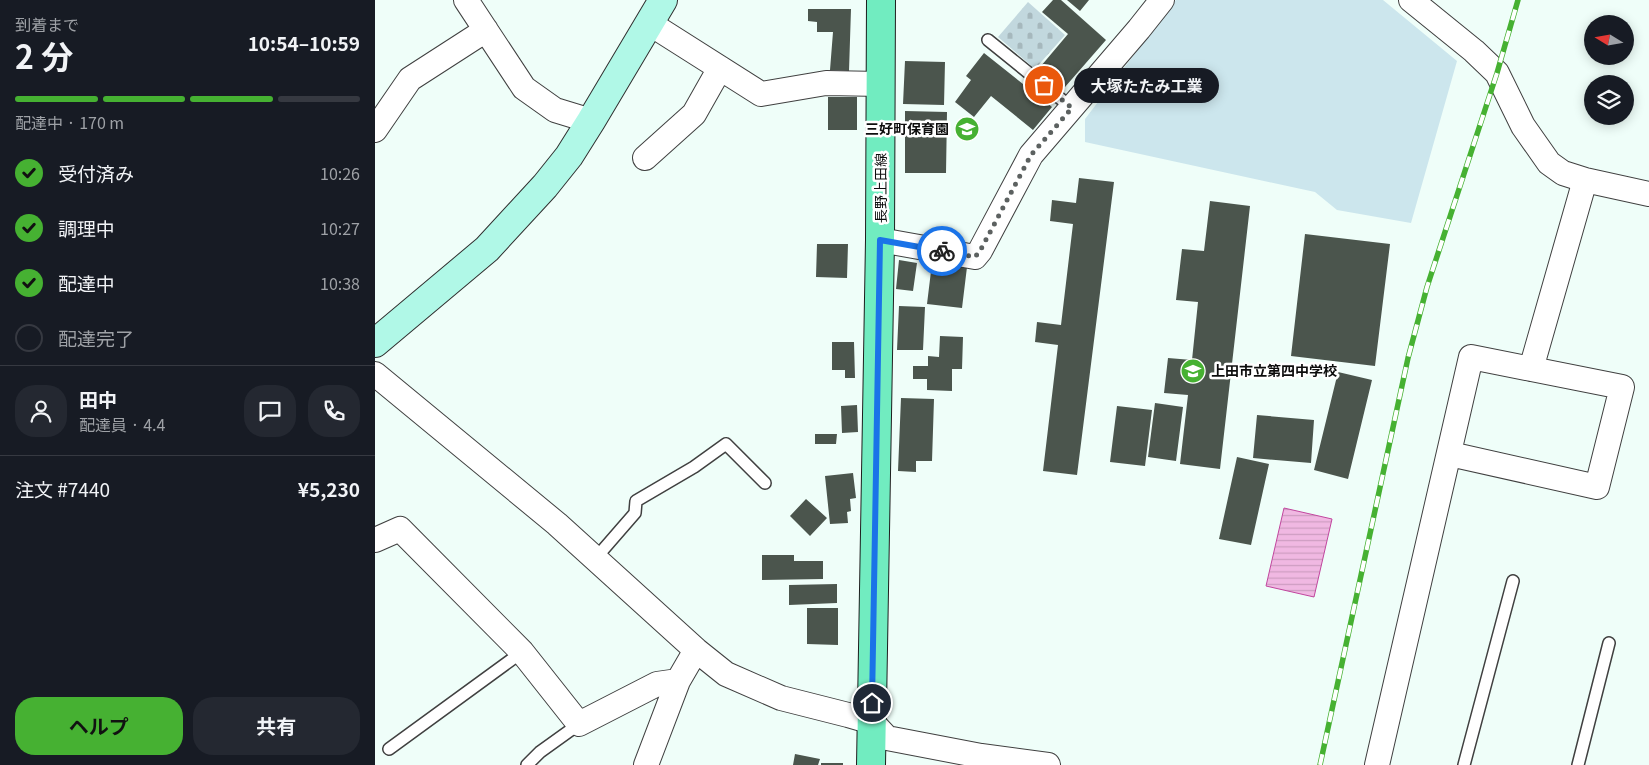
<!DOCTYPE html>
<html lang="ja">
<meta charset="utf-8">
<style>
:root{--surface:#171b24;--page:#242831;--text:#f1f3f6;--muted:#9ea1a6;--line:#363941;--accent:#46b132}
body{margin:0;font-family:Georgia,"Noto Sans JP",serif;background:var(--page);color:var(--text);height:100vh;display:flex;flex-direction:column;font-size:19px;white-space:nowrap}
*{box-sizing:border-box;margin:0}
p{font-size:16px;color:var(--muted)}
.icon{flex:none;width:28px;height:28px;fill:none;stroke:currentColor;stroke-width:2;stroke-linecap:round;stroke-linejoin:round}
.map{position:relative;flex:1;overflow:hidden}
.panel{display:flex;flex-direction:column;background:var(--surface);width:375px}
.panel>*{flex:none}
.needle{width:32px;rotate:281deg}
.fabs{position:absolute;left:1209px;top:15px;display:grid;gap:10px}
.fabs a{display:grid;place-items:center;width:50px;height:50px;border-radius:50%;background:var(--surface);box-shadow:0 2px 12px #0003;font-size:25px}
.pin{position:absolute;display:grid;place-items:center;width:42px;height:42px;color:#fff;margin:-21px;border:2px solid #fff;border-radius:50%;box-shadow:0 1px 5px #0007}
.courier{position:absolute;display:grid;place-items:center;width:50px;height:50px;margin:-25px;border:4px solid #1a73e8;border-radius:50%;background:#fff;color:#222;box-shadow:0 1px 6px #0007}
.bubble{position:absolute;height:35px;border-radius:18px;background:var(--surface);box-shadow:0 2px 12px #0003;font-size:16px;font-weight:700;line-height:35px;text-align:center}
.headline em{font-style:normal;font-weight:700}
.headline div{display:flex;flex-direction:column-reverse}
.headline{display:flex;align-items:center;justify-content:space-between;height:85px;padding:0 15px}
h1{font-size:32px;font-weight:700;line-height:38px}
.bar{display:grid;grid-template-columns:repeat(4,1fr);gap:8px 5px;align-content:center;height:60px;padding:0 15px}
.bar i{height:6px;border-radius:4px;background:var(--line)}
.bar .current{background:var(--accent)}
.bar p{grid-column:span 4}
.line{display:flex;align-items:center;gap:12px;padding:0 15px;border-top:1px solid var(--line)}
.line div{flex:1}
.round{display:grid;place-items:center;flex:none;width:52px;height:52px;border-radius:20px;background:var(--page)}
ol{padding:0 15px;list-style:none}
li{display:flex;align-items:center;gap:15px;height:55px}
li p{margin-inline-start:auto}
li .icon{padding:5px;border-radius:50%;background:var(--accent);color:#111;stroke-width:4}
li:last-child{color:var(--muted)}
li i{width:28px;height:28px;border:2px solid var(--line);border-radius:50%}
.action{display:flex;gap:10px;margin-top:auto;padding:10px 15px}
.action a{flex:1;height:58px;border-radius:20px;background:var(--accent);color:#111;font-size:20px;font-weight:700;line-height:58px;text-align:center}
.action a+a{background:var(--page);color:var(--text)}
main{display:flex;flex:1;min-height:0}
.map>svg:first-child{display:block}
</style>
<main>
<section class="panel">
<div class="headline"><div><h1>2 分</h1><p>到着まで</p></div><em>10:54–10:59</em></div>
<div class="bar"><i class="current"></i><i class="current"></i><i class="current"></i><i></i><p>配達中 · 170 m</p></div>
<ol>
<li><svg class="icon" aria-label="check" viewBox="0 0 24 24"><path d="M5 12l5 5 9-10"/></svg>受付済み<p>10:26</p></li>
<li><svg class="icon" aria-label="check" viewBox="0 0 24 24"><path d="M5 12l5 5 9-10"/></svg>調理中<p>10:27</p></li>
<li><svg class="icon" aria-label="check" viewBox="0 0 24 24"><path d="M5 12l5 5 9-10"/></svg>配達中<p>10:38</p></li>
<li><i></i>配達完了</li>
</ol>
<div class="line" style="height:90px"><a class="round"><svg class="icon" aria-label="person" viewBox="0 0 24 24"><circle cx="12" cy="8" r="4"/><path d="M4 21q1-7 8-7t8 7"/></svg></a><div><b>田中</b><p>配達員 · 4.4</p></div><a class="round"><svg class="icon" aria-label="chat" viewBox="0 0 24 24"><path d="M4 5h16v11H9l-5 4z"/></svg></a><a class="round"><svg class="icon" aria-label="phone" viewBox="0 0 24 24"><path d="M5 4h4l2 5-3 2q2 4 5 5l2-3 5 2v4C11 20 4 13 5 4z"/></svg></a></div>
<div class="line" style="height:65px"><div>注文 #7440</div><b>¥5,230</b></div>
<div class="action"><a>ヘルプ</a><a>共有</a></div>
</section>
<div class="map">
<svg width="1274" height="765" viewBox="0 0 1274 765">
<defs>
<pattern id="cemetery-stones" width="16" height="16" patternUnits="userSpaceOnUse" patternTransform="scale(1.25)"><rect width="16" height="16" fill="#c2d8de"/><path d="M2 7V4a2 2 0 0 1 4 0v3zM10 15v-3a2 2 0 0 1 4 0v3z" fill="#a6b8bd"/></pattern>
<pattern id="water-rules" width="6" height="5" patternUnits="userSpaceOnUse" patternTransform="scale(1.25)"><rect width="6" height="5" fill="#f0b8e2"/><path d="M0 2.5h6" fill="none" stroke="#cd9dc1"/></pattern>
</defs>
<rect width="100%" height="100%" fill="#effef9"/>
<path fill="url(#cemetery-stones)" d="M 653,2 L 690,35 L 660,69 L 623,37 Z"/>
<path fill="#cce6ed" d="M 801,0 L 1008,0 L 1082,61 L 1036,223 L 962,210 L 940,192 L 710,142 L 710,119 Z"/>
<path fill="url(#water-rules)" stroke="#c1469e" d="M 909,508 L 957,519 L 939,597 L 891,586 Z"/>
<path fill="#4b554d" d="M 678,0 L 686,0 L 731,40 L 690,87 L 666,66 L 693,34 L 667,12 Z
M 692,0 L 714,0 L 705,11 Z
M 433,9 L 476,9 L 474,71 L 455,70 L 458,32 L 442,32 L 442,22 L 433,21 Z
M 609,53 L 677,107 L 658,130 L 616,96 L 599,117 L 580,102 L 596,80 L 591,76 Z
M 530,61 L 570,62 L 569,105 L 528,104 Z
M 453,97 L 482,97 L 482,130 L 453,130 Z
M 530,111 L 572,112 L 571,173 L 530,173 Z
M 704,178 L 739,182 L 702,475 L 668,471 L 683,345 L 660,342 L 662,322 L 686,325 L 698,224 L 675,221 L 677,200 L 701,203 Z
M 835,201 L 875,206 L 845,469 L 805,464 L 813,395 L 789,393 L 793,358 L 817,360 L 823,302 L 801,300 L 807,249 L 829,251 Z
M 930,234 L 1015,244 L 1000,366 L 916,356 Z
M 442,244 L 473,244 L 472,278 L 441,277 Z
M 524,260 L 542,263 L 538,291 L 521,289 Z
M 557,263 L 592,267 L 587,308 L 552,304 Z
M 524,306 L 550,307 L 548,350 L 522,350 Z
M 565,336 L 588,337 L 587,369 L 577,369 L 577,391 L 552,390 L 552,379 L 538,379 L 538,366 L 553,366 L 553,356 L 564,357 Z
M 457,342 L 479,342 L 480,378 L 470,378 L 470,370 L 457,370 Z
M 963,372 L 997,380 L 973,479 L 939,470 Z
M 526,398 L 559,399 L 557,461 L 541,461 L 541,472 L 523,471 Z
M 780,403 L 808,407 L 801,461 L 773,457 Z
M 482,405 L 483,432 L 467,433 L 466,406 Z
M 742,406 L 777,410 L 770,466 L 735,462 Z
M 882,415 L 939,420 L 936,463 L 878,458 Z
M 440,434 L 462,434 L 461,444 L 440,444 Z
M 862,457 L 894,464 L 876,545 L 844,539 Z
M 478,473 L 481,498 L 475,499 L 476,511 L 472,512 L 473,523 L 455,524 L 450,476 Z
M 431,499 L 452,518 L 435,536 L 415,516 Z
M 387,555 L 419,555 L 419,561 L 448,561 L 448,579 L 387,580 Z
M 462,584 L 462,603 L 414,605 L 414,585 Z
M 432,608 L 463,608 L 463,645 L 432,644 Z
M 420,754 L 445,759 L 443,765 L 418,765 Z
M 446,763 L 468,763 L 468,765 L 446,765 Z"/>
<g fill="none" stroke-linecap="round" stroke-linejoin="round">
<defs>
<path id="lane" d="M 613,40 L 697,108
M 220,559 L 260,513 L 261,501 L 319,467 L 351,444 L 390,483
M 14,749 L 147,652
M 152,765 L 165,752 L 204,724
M 1089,765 L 1138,581
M 1203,765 L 1234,643"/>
<path id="street" d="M 91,0 L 149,88 L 180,110 L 216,121
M 1036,0 L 1099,51 L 1122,73 L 1148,126 L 1174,163 L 1188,173 L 1210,180 L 1274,194
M 274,23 L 386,94 L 451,83 L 506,84
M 0,130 L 35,79 L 111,30
M 270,158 L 319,114 L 345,68
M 505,240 L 600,257 L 605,251 L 656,155 L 764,29 L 787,0
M 1156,369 L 1210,180
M 0,374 L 182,524 L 321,650 L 351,674 L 406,698 L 473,715 L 497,722 L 512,738 L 606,756 L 673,765
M 0,540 L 25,529 L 147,652 L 204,724 L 282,684 L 303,681
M 271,765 L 303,681 L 321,650
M 1002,765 L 1096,357 L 1247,387 L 1222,487 L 1075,454"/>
<path id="secondary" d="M 0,343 L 112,249 L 170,186 L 194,156 L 216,121 L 288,0"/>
<path id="primary" d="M 496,765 L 505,240 L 506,0"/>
</defs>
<use href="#lane" stroke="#404040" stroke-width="14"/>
<use href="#street" stroke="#404040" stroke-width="26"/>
<use href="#secondary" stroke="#2f2f2f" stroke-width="30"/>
<use href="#primary" stroke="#1e1e1e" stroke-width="30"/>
<use href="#lane" stroke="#fff" stroke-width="11"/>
<use href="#street" stroke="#fff" stroke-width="24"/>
<use href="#secondary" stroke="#b0f8e7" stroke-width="28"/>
<use href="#primary" stroke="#71ecc0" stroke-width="28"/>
<defs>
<path id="rail" d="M 945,765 L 1033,358 L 1052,287 L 1122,73 L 1143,0"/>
</defs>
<use href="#rail" stroke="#46b132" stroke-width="5.5"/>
<use href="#rail" stroke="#fff" stroke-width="4" stroke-dasharray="11" stroke-linecap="butt"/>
</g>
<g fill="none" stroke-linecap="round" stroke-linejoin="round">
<path stroke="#5c6160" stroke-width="5" stroke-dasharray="0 9" d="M 567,251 L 600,257 L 605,251 L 656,155 L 697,108 L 669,85"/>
<path stroke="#1a73e8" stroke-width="6" d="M 497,703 L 505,240 L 567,251"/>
</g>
<defs>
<symbol id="school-disc" viewBox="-11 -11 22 22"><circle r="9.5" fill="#46b132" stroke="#fff"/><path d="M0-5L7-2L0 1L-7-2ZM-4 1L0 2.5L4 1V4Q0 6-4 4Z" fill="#fff"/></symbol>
</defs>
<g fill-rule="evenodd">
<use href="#school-disc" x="578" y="115" width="28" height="28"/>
<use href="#school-disc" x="804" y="357" width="28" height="28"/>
</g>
<g text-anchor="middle" stroke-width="5" stroke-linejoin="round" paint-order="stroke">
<g font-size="14" font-weight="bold" fill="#0d0d0d" stroke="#fff" text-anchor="end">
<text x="574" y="134">三好町保育園</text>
<text x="836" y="376" text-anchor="start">上田市立第四中学校</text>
</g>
<g font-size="14" fill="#0d0d0d" stroke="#fff">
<text transform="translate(506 188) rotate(-90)" y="5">長野上田線</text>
</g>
</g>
</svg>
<div class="fabs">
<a><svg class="needle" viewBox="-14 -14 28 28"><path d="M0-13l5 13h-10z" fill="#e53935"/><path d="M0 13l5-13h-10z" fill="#9ea1a6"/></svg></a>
<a><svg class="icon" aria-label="layers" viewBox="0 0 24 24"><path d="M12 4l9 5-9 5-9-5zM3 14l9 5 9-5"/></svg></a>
</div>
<div class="pin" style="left:669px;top:85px;background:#ea580c"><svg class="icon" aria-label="bag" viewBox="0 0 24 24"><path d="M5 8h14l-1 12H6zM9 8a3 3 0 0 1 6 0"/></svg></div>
<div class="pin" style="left:497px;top:703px;background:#1f2937"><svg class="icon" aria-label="home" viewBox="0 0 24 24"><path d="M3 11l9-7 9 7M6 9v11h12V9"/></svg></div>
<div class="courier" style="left:567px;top:251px"><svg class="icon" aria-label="bike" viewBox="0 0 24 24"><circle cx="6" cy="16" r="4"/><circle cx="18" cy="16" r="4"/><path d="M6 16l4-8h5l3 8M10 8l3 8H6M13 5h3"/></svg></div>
<div class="bubble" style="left:699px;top:68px;width:145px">大塚たたみ工業</div>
</div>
</main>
